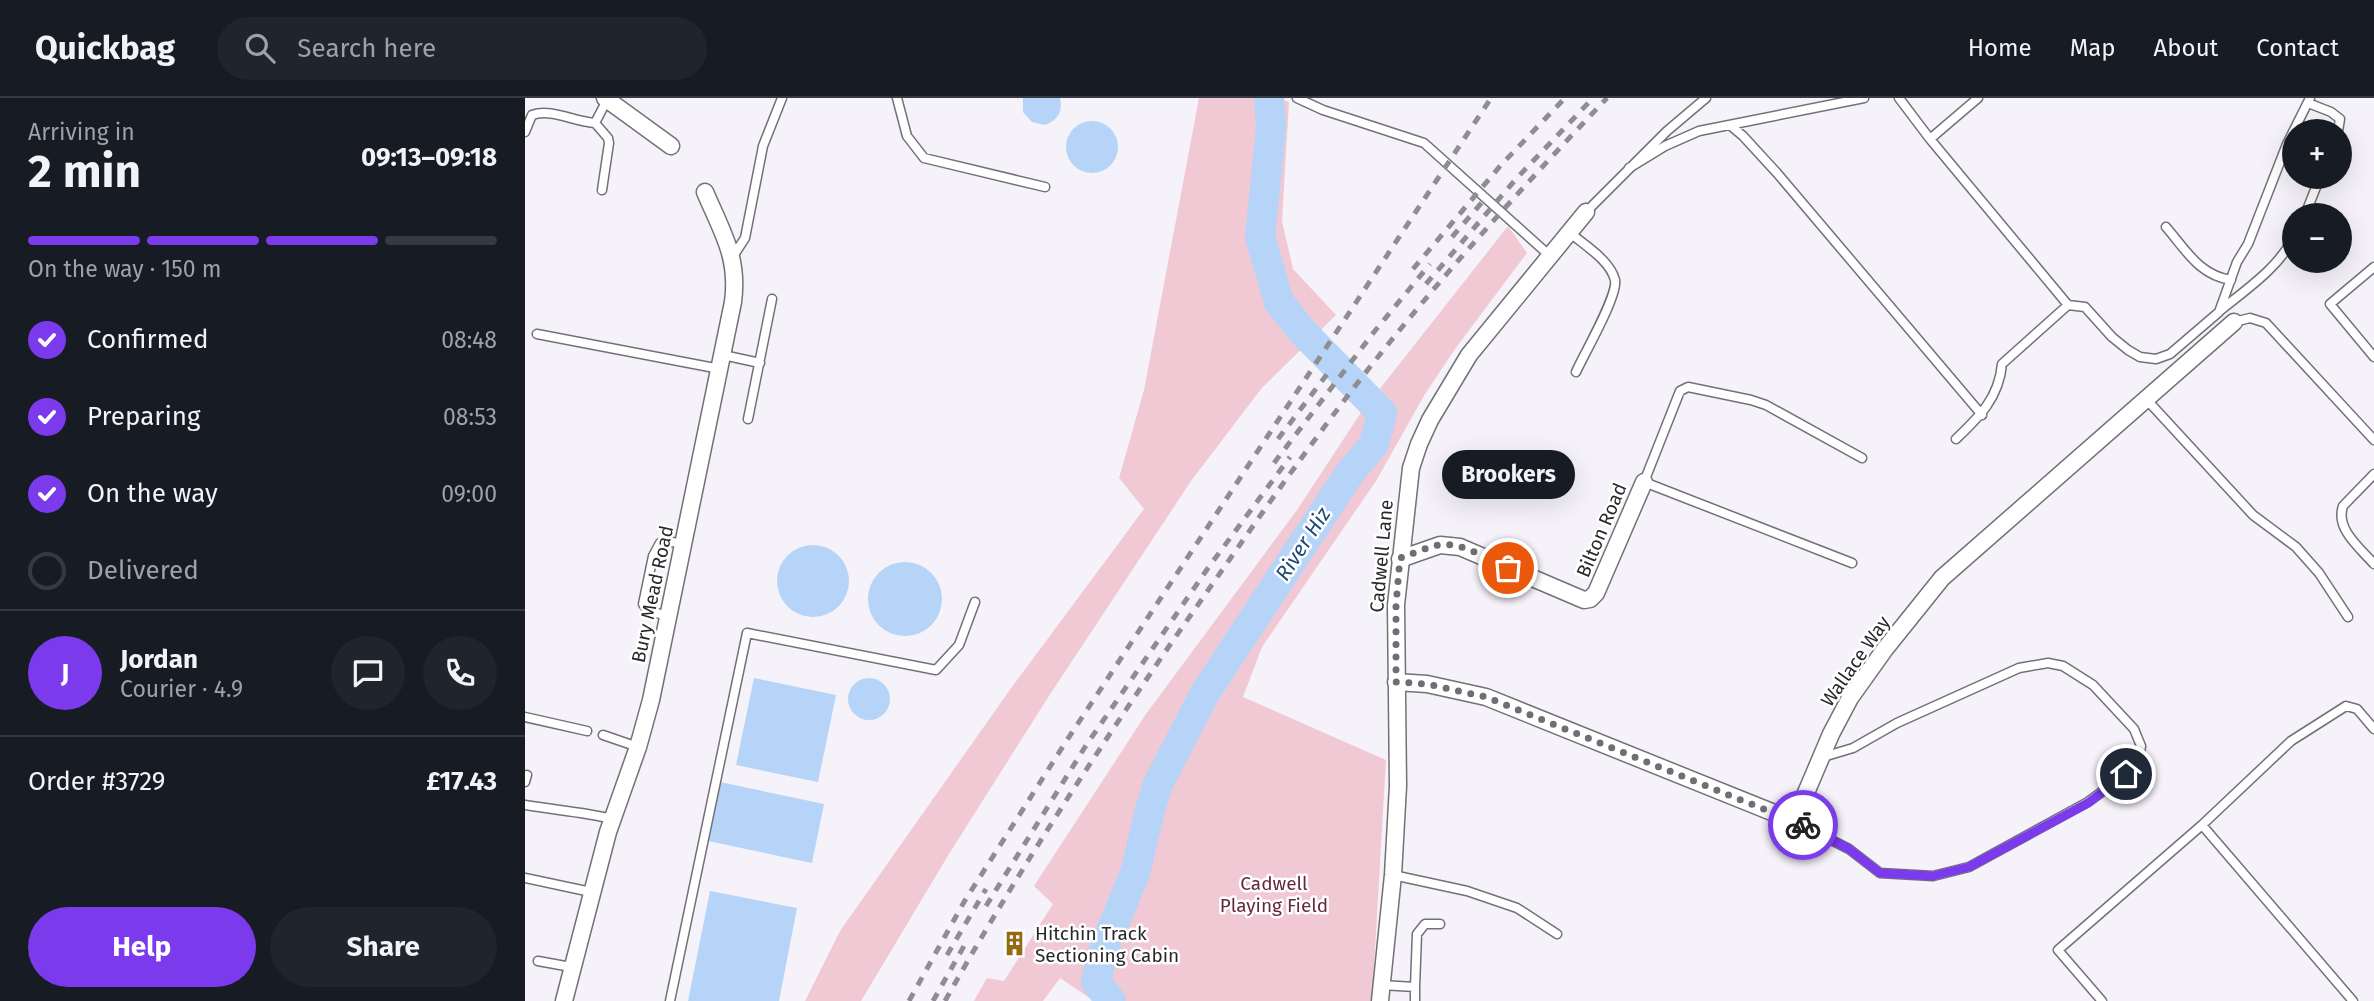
<!DOCTYPE html>
<meta charset="utf-8">
<style>
:root{--surface:#171b24;--page:#20242c;--text:#f1f3f6;--muted:#9ea1a6;--line:#363941;--accent:#7c3aed}
body{margin:0;font-family:"Fira Sans",sans-serif;background:var(--page);color:var(--text);height:100vh;display:flex;flex-direction:column;font-size:26px;white-space:nowrap}
*{box-sizing:border-box;margin:0}
p{font-size:23px;color:var(--muted)}
.icon{flex:none;width:38px;height:38px;fill:none;stroke:currentColor;stroke-width:2;stroke-linecap:round;stroke-linejoin:round}
.map{position:relative;flex:1;overflow:hidden}
.side{display:flex;flex-direction:column;background:var(--surface);width:525px}
.side>*{flex:none}
.buttons{position:absolute;left:1757px;top:21px;display:grid;gap:14px}
.buttons a{display:grid;place-items:center;width:70px;height:70px;border-radius:50%;background:var(--surface);box-shadow:0 7px 28px #0002;font-size:35px}
.pin{position:absolute;display:grid;place-items:center;width:60px;height:60px;color:#fff;margin:-30px;border:4px solid #fff;border-radius:50%;box-shadow:0 2px 7px #0007}
.courier{position:absolute;display:grid;place-items:center;width:70px;height:70px;margin:-35px;border:5px solid #7c3aed;border-radius:50%;background:#fff;color:#222;box-shadow:0 2px 9px #0007}
.bubble{position:absolute;height:49px;border-radius:24px;background:var(--surface);box-shadow:0 7px 28px #0002;font-size:23px;font-weight:700;line-height:49px;text-align:center}
.head em{font-style:normal;font-weight:700}
.head div{display:flex;flex-direction:column-reverse}
.head{display:flex;align-items:center;justify-content:space-between;height:119px;padding:0 28px}
h1{font-size:46px;font-weight:700;line-height:52px}
.bar{display:grid;grid-template-columns:repeat(4,1fr);gap:10px 7px;align-content:center;height:84px;padding:0 28px}
.bar i{height:9px;border-radius:5px;background:var(--line)}
.bar .selected{background:var(--accent)}
.bar p{grid-column:span 4}
.line{display:flex;align-items:center;gap:18px;padding:0 28px;border-top:2px solid var(--line)}
.line div{flex:1}
.round{display:grid;place-items:center;flex:none;width:74px;height:74px;border-radius:37px;background:var(--page)}
ol{padding:0 28px;list-style:none}
li{display:flex;align-items:center;gap:21px;height:77px}
li p{margin-inline-start:auto}
li .icon{padding:7px;border-radius:50%;background:var(--accent);color:#fff;stroke-width:4}
li:last-child{color:var(--muted)}
li i{width:38px;height:38px;border:4px solid var(--line);border-radius:50%}
.primary-button{display:flex;gap:14px;margin-top:auto;padding:14px 28px}
.primary-button a{flex:1;height:80px;border-radius:42px;background:var(--accent);color:#fff;font-size:28px;font-weight:700;line-height:80px;text-align:center}
.primary-button a+a{background:var(--page);color:var(--text)}
header{display:flex;align-items:center;gap:42px;box-sizing:border-box;height:98px;padding:0 35px;background:var(--surface);border-bottom:2px solid var(--line)}
header strong{font-size:33px}
nav{display:flex;gap:38px;margin-inline-start:auto;font-size:24px}
.search{width:490px;height:63px;background:var(--page);display:flex;align-items:center;gap:18px;box-sizing:border-box;padding:0 24px;border-radius:38px;color:var(--muted);font-size:26px}
main{display:flex;flex:1;min-height:0}
.map>svg:first-child{display:block}
</style>
<header>
<strong>Quickbag</strong>
<div class="search"><svg class="icon" aria-label="search" viewBox="0 0 24 24"><circle cx="10" cy="10" r="6"/><path d="M15 15l6 6"/></svg>Search here</div>
<nav><a>Home</a><a>Map</a><a>About</a><a>Contact</a></nav>
</header>
<main>
<section class="side">
<div class="head"><div><h1>2 min</h1><p>Arriving in</p></div><em>09:13–09:18</em></div>
<div class="bar"><i class="selected"></i><i class="selected"></i><i class="selected"></i><i></i><p>On the way · 150 m</p></div>
<ol>
<li><svg class="icon" aria-label="check" viewBox="0 0 24 24"><path d="M5 12l5 5 9-10"/></svg>Confirmed<p>08:48</p></li>
<li><svg class="icon" aria-label="check" viewBox="0 0 24 24"><path d="M5 12l5 5 9-10"/></svg>Preparing<p>08:53</p></li>
<li><svg class="icon" aria-label="check" viewBox="0 0 24 24"><path d="M5 12l5 5 9-10"/></svg>On the way<p>09:00</p></li>
<li><i></i>Delivered</li>
</ol>
<div class="line" style="height:126px"><b class="round" style="background:var(--accent);color:#fff">J</b><div><b>Jordan</b><p>Courier · 4.9</p></div><a class="round"><svg class="icon" aria-label="chat" viewBox="0 0 24 24"><path d="M4 5h16v11H9l-5 4z"/></svg></a><a class="round"><svg class="icon" aria-label="phone" viewBox="0 0 24 24"><path d="M5 4h4l2 5-3 2q2 4 5 5l2-3 5 2v4C11 20 4 13 5 4z"/></svg></a></div>
<div class="line" style="height:91px"><div>Order #3729</div><b>£17.43</b></div>
<div class="primary-button"><a>Help</a><a>Share</a></div>
</section>
<div class="map">
<svg width="1849" height="903" viewBox="0 0 1849 903">
<rect width="100%" height="100%" fill="#f5f2f9"/>
<path fill="#f1c9d5" d="M 674,0 L 753,0 L 764,4 L 757,123 L 768,171 L 811,217 L 736,291 L 666,383 L 522,601 L 424,756 L 336,903 L 280,903 L 315,833 L 484,593 L 619,411 L 594,380 L 619,292 Z
M 983,128 L 1002,155 L 930,251 L 900,296 L 851,383 L 737,549 L 718,599 L 861,662 L 847,903 L 569,903 L 535,880 L 518,903 L 449,903 L 462,880 L 479,883 L 528,806 L 509,788 L 621,616 L 772,412 L 835,316 Z"/>
<path fill="#b5d4f7" d="M 498,0 L 535,0 C 538,13 533,22 520,27 L 507,24 L 498,14 Z
M541 49a26 26 0 1 1 52 0a26 26 0 1 1-52 0Z
M252 483a36 36 0 1 1 72 0a36 36 0 1 1-72 0Z
M343 501a37 37 0 1 1 74 0a37 37 0 1 1-74 0Z
M 229,580 L 311,597 L 293,684 L 211,667 Z
M323 601a21 21 0 1 1 42 0a21 21 0 1 1-42 0Z
M 195,684 L 299,706 L 287,765 L 183,743 Z
M 185,793 L 272,810 L 254,903 L 163,903 Z"/>
<g fill="none" stroke-linecap="round" stroke-linejoin="round">
<path stroke="#b5d4f7" stroke-width="30" d="M 586,903 L 571,884 L 579,850 L 610,775 L 625,712 L 633,686 L 680,595 L 824,376 L 849,346 L 857,315 L 776,232 L 754,204 L 735,139 L 746,29 L 744,0"/>
<defs>
<path id="lane" d="M 372,0 L 382,38 L 399,60 L 520,89
M 772,0 L 798,12 L 899,45 L 1024,157
M 1374,0 L 1405,41 L 1543,207
M 1783,5 L 1806,14 L 1815,21 L 1813,33
M 70,25 L 83,40 L 84,45 L 77,92
M 1205,27 L 1218,38 L 1252,75 L 1457,317
M 0,34 L 7,17 C 26,10 50,24 70,25 L 82,2
M 1405,41 L 1453,0
M 1104,70 L 1140,48 L 1174,33 L 1339,0
M 1061,114 L 1142,33 L 1181,0
M 1780,117 L 1795,79
M 1641,129 C 1661,152 1674,177 1706,182
M 1044,134 C 1059,147 1085,162 1090,182 C 1093,198 1059,256 1051,274
M 207,160 L 220,140 L 238,48 L 257,0
M 1849,169 L 1805,206 L 1849,259
M 1696,212 C 1723,190 1753,170 1769,139
M 1709,224 L 1725,220 L 1741,225 L 1849,342
M 12,236 L 195,271
M 198,257 L 235,265
M 1622,302 L 1728,417 L 1771,449 L 1794,475 L 1823,519
M 223,321 L 247,201
M 1431,341 C 1454,319 1474,300 1477,266 L 1543,207 L 1560,209 L 1587,239 L 1603,252 L 1615,259 L 1631,261 L 1645,256 L 1694,214 L 1712,164 L 1723,146 L 1762,46 L 1785,0
M 1849,376 L 1818,408 C 1810,431 1835,450 1849,466
M 1327,465 L 1119,384 L 1155,293 L 1163,289 L 1226,302 L 1241,307 L 1337,360
M 144,518 L 123,513 L 118,506 L 128,458 L 135,445 L 142,443 L 158,446
M 0,619 L 62,633
M 78,637 L 113,649
M 0,684 L 2,677
M 0,707 C 29,712 59,714 87,721
M 1269,723 L 1324,751 L 1355,775 L 1408,778 L 1444,769 L 1563,704 L 1601,676 L 1614,661 L 1616,648 L 1609,631 L 1568,587 L 1538,568 L 1523,565 L 1494,570 L 1372,625 L 1328,650 L 1298,659
M 1677,727 L 1766,643 L 1821,608 L 1832,611 L 1849,631
M 868,777 L 942,793 L 992,810 L 1032,836
M 0,780 L 66,794
M 13,863 L 46,869
M 856,887 L 890,889 L 892,836 L 900,826 L 915,826
M 145,903 L 222,535 L 411,572 L 434,547 L 450,504
M 890,903 L 890,889
M 1577,903 L 1533,852 L 1677,727 L 1828,903"/>
<path id="street" d="M 80,0 L 146,48
M 875,461 L 915,447 L 935,449 L 1059,502 L 1065,501 L 1071,495 L 1119,384
M 871,584 L 902,586 L 961,599 L 1269,723 L 1306,636 L 1325,600 L 1360,551 L 1417,480 L 1709,224
M 39,903 L 83,734 L 113,649 L 126,602 L 208,204 C 214,159 197,134 180,94
M 855,903 L 868,777 L 873,688 L 871,507 L 886,370 L 894,346 L 905,322 L 944,257 L 1061,114"/>
</defs>
<use href="#lane" stroke="#737077" stroke-width="11"/>
<use href="#street" stroke="#737077" stroke-width="19"/>
<use href="#lane" stroke="#fff" stroke-width="8"/>
<use href="#street" stroke="#fff" stroke-width="16"/>
<path stroke="#8f8d92" stroke-width="5" stroke-dasharray="9 9" stroke-linecap="butt" d="M 927,139 L 959,102
M 888,171 L 976,67 L 1040,0
M 901,186 L 991,81 L 1068,0
M 753,341 L 806,271
M 749,365 L 849,234 L 905,166
M 461,808 L 560,649 L 683,470 L 765,359
M 422,857 L 461,791
M 384,903 L 439,804 L 542,642 L 966,0
M 408,903 L 439,848
M 420,903 C 490,778 568,659 649,541 C 701,467 752,392 806,320 C 889,208 986,101 1082,0"/>
</g>
<g fill="none" stroke-linecap="round" stroke-linejoin="round">
<path stroke="#706e72" stroke-width="7" stroke-dasharray="0 12.6" d="M 983,470 C 962,461 936,443 913,447 C 900,450 887,456 875,460 L 871,507 L 871,584 L 902,586 L 961,599 L 1278,727"/>
<path stroke="#7c3aed" stroke-width="9" d="M 1278,727 L 1324,751 L 1355,775 L 1408,778 L 1444,769 L 1563,705 L 1601,676"/>
</g>
<defs>
<symbol id="building-bare" viewBox="-9 -9 18 18"><path d="M-4-6H4V6H1V3H-1V6H-4ZM-2.5-4.3h1.7v1.8h-1.7ZM.8-4.3h1.7v1.8H.8ZM-2.5-1h1.7V.8h-1.7ZM.8-1h1.7V.8H.8Z" fill="#936913" stroke="#fff" stroke-width="2.5" paint-order="stroke"/></symbol>
</defs>
<g fill-rule="evenodd">
<use href="#building-bare" x="472" y="828" width="35" height="35"/>
</g>
<g text-anchor="middle" stroke-width="5" stroke-linejoin="round" paint-order="stroke">
<g font-size="19" fill="#28272a" stroke="#fff">
<text transform="translate(1076 432) rotate(-67)" y="7">Bilton Road</text>
<text transform="translate(856 458) rotate(-85)" y="7">Cadwell Lane</text>
<text transform="translate(127 496) rotate(-78)" y="7">Bury Mead Road</text>
<text transform="translate(1330 563) rotate(-55)" y="7">Wallace Way</text>
</g>
<g font-size="19" fill="#64293f" stroke="#fff">
<text x="749" y="792">Cadwell<tspan x="749" dy="22">Playing Field</tspan></text>
</g>
<g font-size="19" fill="#28272a" stroke="#fff" text-anchor="start">
<text x="510" y="842">Hitchin Track<tspan x="510" dy="22">Sectioning Cabin</tspan></text>
</g>
<g font-size="21" font-style="italic" fill="#1e4975" stroke="#fff">
<text transform="translate(778 446) rotate(-57)" y="7">River Hiz</text>
</g>
</g>
</svg>
<div class="buttons">
<a>+</a>
<a>−</a>
</div>
<div class="pin" style="left:983px;top:470px;background:#ea580c"><svg class="icon" aria-label="bag" viewBox="0 0 24 24"><path d="M5 8h14l-1 12H6zM9 8a3 3 0 0 1 6 0"/></svg></div>
<div class="pin" style="left:1601px;top:676px;background:#1f2937"><svg class="icon" aria-label="home" viewBox="0 0 24 24"><path d="M3 11l9-7 9 7M6 9v11h12V9"/></svg></div>
<div class="courier" style="left:1278px;top:727px"><svg class="icon" aria-label="bike" viewBox="0 0 24 24"><circle cx="6" cy="16" r="4"/><circle cx="18" cy="16" r="4"/><path d="M6 16l4-8h5l3 8M10 8l3 8H6M13 5h3"/></svg></div>
<div class="bubble" style="left:917px;top:352px;width:133px">Brookers</div>
</div>
</main>
